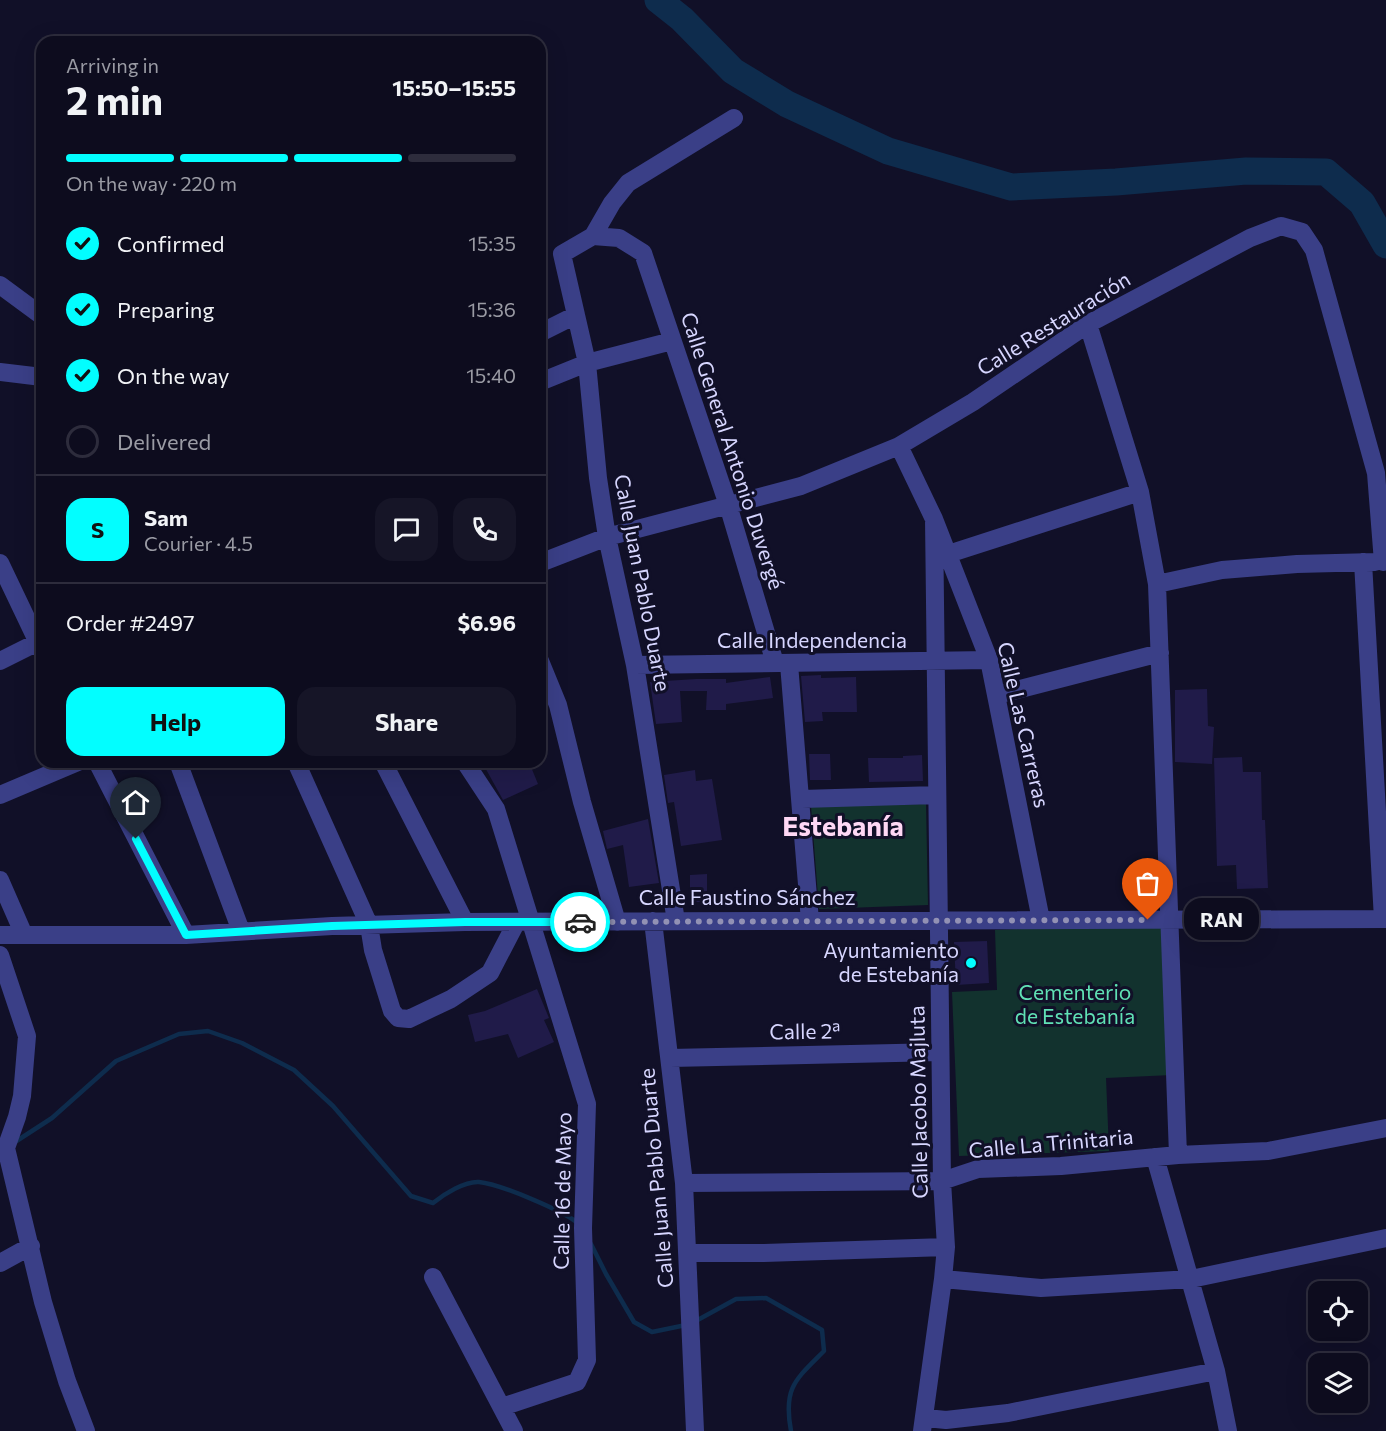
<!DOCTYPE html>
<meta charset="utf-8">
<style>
:root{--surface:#0d0c1e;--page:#161527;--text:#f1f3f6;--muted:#9a9ba4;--line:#2d2c3c;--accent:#02feff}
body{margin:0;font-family:Commissioner,sans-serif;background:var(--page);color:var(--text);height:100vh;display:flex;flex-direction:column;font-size:22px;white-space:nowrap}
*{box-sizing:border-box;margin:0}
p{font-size:20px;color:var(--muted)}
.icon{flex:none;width:33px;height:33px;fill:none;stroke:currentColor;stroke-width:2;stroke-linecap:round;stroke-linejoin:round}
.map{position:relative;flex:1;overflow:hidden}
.panel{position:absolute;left:36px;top:36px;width:510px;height:732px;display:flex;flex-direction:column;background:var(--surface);border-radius:18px;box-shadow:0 6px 24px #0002,0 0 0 2px var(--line)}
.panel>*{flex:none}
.buttons{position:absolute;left:1308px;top:1281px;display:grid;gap:12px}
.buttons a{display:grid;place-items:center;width:60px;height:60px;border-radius:12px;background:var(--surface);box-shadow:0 6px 24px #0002,0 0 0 2px var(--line);font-size:30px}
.pin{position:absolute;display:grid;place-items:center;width:51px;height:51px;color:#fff;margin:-62px -26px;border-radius:50% 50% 50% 0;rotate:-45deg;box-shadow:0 0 6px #0007}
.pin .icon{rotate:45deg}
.courier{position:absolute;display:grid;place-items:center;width:60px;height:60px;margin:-30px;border:4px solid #02feff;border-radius:50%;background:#fff;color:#222;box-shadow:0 2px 8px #0007}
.bubble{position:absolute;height:42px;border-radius:18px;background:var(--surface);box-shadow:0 6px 24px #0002,0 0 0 2px var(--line);font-size:20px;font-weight:700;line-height:42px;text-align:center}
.overview em{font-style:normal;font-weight:700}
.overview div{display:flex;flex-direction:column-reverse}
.overview{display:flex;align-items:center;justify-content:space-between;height:102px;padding:0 30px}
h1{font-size:39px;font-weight:700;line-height:45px}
.bar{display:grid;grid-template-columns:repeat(4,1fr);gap:9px 6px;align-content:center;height:72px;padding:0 30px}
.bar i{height:8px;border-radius:4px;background:var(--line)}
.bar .on{background:var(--accent)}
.bar p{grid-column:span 4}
.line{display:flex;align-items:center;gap:15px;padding:0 30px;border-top:2px solid var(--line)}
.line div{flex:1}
.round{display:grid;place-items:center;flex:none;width:63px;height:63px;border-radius:18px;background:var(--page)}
ol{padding:0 30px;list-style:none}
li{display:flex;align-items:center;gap:18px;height:66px}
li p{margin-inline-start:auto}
li .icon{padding:6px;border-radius:50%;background:var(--accent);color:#111;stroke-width:4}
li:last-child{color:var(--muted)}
li i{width:33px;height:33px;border:3px solid var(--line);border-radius:50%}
.cta{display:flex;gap:12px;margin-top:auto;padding:12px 30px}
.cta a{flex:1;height:69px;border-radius:18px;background:var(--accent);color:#111;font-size:24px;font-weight:700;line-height:69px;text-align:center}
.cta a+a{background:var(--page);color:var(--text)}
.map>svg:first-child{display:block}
</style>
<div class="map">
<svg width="1386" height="1431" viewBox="0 0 1386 1431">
<rect width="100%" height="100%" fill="#111028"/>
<path fill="#12322e" d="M 926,804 L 928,905 L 819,909 L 811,806 Z
M 1165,923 L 1172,1075 L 1106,1078 L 1109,1151 L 959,1156 L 952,992 L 997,990 L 995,930 Z"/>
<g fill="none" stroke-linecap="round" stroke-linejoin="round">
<path stroke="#0e2c4d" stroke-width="4.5" d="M 15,1142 L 52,1118 L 116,1061 L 179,1034 L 208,1031 L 242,1043 L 294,1070 L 333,1106 L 411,1196 L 433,1203 C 444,1194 465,1181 479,1182 C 500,1184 564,1211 579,1224
M 591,1244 L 606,1274 L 634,1322 L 652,1332 L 686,1325
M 694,1322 L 736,1299 L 766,1298 L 822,1330 L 824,1351 C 795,1380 783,1388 791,1431"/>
<path stroke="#0e2c4d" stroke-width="27" d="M 658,0 L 682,19 L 733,71 L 787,104 L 888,151 L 1011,187 L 1116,182 L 1246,171 L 1326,172 L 1362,203 L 1386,245"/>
</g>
<path fill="#201b49" d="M 821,675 L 821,678 L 856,677 L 857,712 L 822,712 L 823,721 L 805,722 L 801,676 Z
M 770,677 L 773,698 L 726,704 L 726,710 L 706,710 L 707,691 L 680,691 L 682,722 L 656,724 L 650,682 L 696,679 L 726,679 L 726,683 Z
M 1207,689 L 1208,726 L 1214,727 L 1212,764 L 1175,762 L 1175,690 Z
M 809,754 L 830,754 L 831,780 L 810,780 Z
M 922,755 L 923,781 L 869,782 L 868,758 L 903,758 L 903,756 Z
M 1242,757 L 1243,772 L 1261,772 L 1262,820 L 1265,820 L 1268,888 L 1237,889 L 1236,865 L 1217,866 L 1214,758 Z
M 482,762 L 529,762 L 538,784 L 503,800 Z
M 695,770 L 696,781 L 712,779 L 722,840 L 681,846 L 674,802 L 668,803 L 664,775 Z
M 648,819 L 659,883 L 629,887 L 623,845 L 607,849 L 603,831 Z
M 707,874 L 707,902 L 690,902 L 690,875 Z
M 987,941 L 989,983 L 956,985 L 954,942 Z
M 537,989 L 549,1018 L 544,1020 L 554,1042 L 518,1058 L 508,1034 L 475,1042 L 468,1015 L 485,1011 Z"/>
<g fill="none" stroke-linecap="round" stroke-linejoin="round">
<path stroke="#3a3f87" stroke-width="18" d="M 593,236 L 612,203 L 628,183 L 734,118
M 0,285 L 42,316
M 1088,324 L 1140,492 L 1157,584 L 1178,1155
M 540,333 L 576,315
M 0,372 L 42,377
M 540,382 L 587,363 L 672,341
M 899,446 L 934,519 L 989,660 L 1041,920
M 939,557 L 1140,492
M 1363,562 L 1383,919
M 0,563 L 42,651
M 540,563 L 607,537 L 801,486 L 899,446 L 973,402 L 1088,324 L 1250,238 L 1281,226 L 1302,232 L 1314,250 L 1376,473 L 1383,562
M 1157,584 L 1222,570 L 1297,564 L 1375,562
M 0,661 L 42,640
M 540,661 L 558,705 L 582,802 L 617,922
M 789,664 L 810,921
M 635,665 L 989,660
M 997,695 L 1160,653
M 97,762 L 186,935
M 178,762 L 241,931
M 296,762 L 369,925 L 373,950 L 392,1011 L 398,1018 L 409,1019 L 451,999 L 490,973 L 516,923
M 383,762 L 465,922
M 465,762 L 496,809 L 587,1104 L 583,1228 L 587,1360 L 577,1382 L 502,1407
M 0,795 L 78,762
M 802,799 L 937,795
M 0,880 L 24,935
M 653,921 L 684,1183 L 695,1431
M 676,921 L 635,665 L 607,537 L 598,478 L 587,363 L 562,254 L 593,236 L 619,238 L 643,253 L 728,505 L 775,663
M 0,935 L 186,935 L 332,926 L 465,922 L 1386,919
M 0,955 L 27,1036 L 22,1096 L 17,1117 L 6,1148 L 43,1302 L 67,1381 L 86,1431
M 670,1058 L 940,1052
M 1155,1157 L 1216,1371 L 1228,1431
M 684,1183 L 942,1181 L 978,1169 L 1061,1166 L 1178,1155 L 1268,1151 L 1386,1128
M 687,1253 L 764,1253 L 946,1247
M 0,1263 L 31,1246
M 433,1277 L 514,1431
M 943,1279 L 1041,1288 L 1191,1279 L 1386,1238
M 926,1418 L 946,1420 L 1008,1413 L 1216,1371
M 922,1431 L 943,1279 L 946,1247 L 942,1181 L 934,519"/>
</g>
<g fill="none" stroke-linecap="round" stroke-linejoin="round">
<path stroke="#9291b4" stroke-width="6" stroke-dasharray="0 10.8" d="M 580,922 L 1148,920"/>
<path stroke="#02feff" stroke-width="8" d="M 136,839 L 186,935 L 332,926 L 465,922 L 580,922"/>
</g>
<circle fill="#02feff" stroke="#111028" stroke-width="2" cx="971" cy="963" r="6"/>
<g text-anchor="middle" stroke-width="6" stroke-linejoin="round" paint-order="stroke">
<g font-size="21" fill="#d7d6ff" stroke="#111028">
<text transform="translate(1054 324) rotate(-32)" y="7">Calle Restauración</text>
<text transform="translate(732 451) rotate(72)" y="7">Calle General Antonio Duvergé</text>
<text transform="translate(642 583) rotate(79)" y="7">Calle Juan Pablo Duarte</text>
<text x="812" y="648">Calle Independencia</text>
<text transform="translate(1023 725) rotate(77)" y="7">Calle Las Carreras</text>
<text x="747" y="905">Calle Faustino Sánchez</text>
<text transform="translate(805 1032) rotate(-1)" y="7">Calle 2ª</text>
<text transform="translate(919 1102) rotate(-91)" y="7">Calle Jacobo Majluta</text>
<text transform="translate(1051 1144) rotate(-5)" y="7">Calle La Trinitaria</text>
<text transform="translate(657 1178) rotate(-95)" y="7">Calle Juan Pablo Duarte</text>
<text transform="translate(563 1191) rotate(-89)" y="7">Calle 16 de Mayo</text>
</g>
<g font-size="21" fill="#d7d6ff" stroke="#111028" text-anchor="end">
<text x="959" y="958">Ayuntamiento<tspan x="959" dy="24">de Estebanía</tspan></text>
</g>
<g font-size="21" fill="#60e1b5" stroke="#111028">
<text x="1075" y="1000">Cementerio<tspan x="1075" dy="24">de Estebanía</tspan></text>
</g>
<g font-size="27" font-weight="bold" fill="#ffd8f5" stroke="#111028">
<text x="843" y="836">Estebanía</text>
</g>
</g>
</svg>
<div class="buttons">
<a><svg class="icon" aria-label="locate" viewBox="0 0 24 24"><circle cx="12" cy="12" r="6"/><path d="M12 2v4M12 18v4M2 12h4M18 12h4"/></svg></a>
<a><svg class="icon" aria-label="layers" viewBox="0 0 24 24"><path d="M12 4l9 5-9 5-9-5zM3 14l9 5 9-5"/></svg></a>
</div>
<div class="pin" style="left:1148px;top:920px;background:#ea580c"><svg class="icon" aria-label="bag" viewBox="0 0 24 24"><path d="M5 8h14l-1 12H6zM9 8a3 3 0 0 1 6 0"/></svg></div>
<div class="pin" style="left:136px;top:839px;background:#1f2937"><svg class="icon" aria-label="home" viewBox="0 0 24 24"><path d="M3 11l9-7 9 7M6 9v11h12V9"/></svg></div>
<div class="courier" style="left:580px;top:922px"><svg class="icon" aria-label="car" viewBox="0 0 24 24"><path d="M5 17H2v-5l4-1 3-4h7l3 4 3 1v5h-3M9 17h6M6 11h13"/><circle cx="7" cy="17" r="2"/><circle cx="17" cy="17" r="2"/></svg></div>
<div class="bubble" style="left:1184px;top:898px;width:75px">RAN</div>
<section class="panel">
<div class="overview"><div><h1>2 min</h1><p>Arriving in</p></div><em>15:50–15:55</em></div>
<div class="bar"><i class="on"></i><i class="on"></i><i class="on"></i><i></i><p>On the way · 220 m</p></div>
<ol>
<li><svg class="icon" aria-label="check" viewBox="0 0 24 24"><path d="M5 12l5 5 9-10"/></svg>Confirmed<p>15:35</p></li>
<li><svg class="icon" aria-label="check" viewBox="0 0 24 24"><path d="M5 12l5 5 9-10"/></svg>Preparing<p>15:36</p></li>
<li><svg class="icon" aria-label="check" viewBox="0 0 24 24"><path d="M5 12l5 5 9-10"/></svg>On the way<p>15:40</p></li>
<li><i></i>Delivered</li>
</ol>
<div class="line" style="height:108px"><b class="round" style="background:var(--accent);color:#111">S</b><div><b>Sam</b><p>Courier · 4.5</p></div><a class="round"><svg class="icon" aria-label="chat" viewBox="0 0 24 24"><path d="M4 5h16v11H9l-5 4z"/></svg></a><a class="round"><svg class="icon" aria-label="phone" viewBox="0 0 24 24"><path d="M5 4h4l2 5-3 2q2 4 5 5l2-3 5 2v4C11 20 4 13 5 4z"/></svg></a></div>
<div class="line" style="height:78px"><div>Order #2497</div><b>$6.96</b></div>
<div class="cta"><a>Help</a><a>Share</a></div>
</section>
</div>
